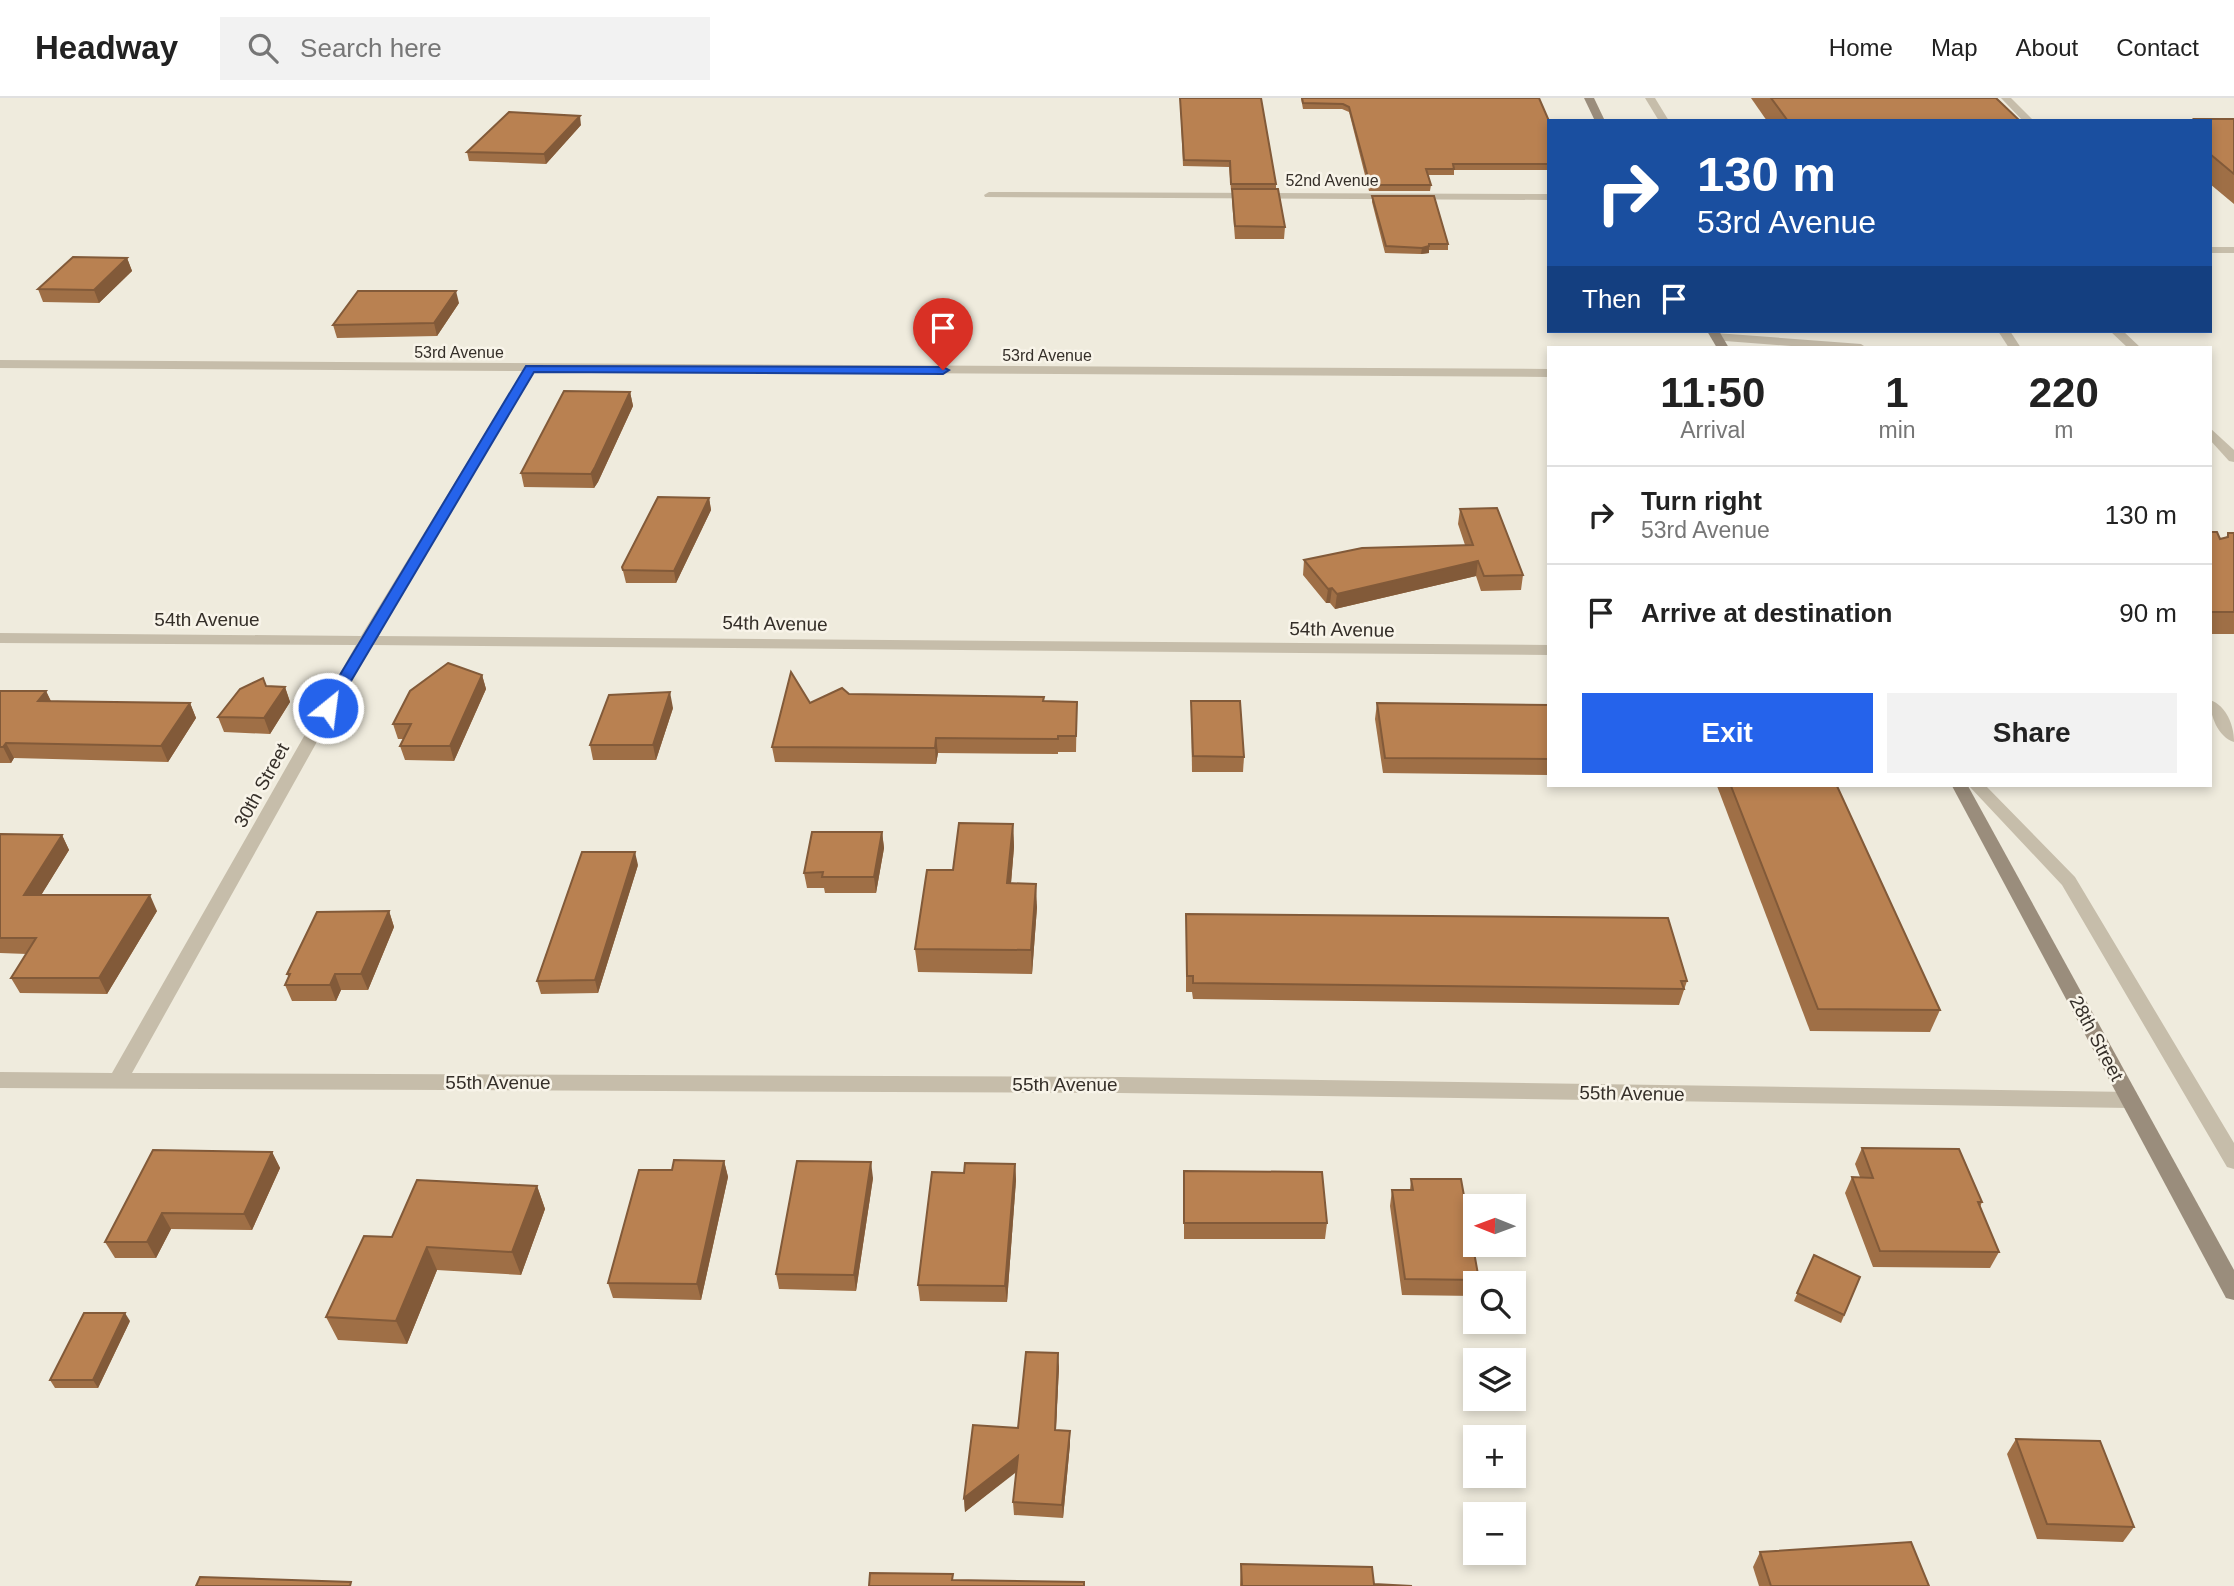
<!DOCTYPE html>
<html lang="en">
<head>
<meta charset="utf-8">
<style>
	:root { --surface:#fff; --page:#f2f2f2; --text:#222; --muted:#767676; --line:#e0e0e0; --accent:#2563eb }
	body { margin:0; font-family:Helvetica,sans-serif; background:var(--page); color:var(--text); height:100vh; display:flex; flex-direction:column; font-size:26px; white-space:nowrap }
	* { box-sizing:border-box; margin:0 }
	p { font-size:23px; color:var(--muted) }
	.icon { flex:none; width:38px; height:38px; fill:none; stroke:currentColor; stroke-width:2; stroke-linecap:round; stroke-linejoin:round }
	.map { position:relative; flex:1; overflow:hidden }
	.panel { position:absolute; left:1547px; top:248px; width:665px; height:441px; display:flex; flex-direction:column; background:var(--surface); border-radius:0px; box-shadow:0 4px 10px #0003 }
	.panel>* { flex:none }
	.banner { position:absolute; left:1547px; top:21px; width:665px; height:214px; border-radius:0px; box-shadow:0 4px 10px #0003; background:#1a4fa0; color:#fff; overflow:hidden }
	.needle { width:46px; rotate:271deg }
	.fabs { position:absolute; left:1463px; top:1096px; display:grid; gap:14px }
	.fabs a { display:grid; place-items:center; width:63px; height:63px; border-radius:0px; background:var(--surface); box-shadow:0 4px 10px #0003; font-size:35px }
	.pin { position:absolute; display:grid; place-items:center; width:60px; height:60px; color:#fff; margin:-72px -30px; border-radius:50% 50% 50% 0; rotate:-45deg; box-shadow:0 0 7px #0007 }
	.pin .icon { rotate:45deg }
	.me { position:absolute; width:77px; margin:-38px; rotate:29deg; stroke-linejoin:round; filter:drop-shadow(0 0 5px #0008) }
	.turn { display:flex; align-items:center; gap:24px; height:147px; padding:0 35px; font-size:32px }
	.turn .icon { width:91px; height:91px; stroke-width:2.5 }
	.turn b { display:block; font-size:49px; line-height:60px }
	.then { display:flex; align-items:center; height:66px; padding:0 35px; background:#0003; gap:14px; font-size:26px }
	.eta { display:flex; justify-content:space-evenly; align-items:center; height:119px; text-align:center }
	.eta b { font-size:42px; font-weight:800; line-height:49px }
	.button { display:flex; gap:14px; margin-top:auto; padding:14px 35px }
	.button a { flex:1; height:80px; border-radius:0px; background:var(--accent); color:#fff; font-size:28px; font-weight:800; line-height:80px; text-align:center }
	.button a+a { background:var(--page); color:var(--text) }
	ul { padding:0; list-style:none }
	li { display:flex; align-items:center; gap:21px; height:98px; padding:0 35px; border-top:2px solid var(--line) }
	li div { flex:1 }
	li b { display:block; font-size:26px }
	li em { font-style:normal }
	header { display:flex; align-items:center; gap:42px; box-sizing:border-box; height:98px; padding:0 35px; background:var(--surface); border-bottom:2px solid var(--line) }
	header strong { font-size:33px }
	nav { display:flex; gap:38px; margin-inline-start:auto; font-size:24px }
	.search { width:490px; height:63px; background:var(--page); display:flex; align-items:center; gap:18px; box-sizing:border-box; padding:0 24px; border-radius:0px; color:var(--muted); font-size:26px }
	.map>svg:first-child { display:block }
</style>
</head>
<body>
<header>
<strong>Headway</strong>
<div class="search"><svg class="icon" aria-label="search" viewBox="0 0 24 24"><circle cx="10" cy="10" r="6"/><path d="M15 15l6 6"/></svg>Search here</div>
<nav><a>Home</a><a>Map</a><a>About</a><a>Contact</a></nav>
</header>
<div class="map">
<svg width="2234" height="1488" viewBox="0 0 2234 1488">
	<rect width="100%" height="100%" fill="#efebdd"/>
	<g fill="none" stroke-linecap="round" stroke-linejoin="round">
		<!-- street -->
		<g fill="#c6bdaa" fill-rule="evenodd">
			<path d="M1645 0H1655L1669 23H1659Z"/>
			<path d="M2001 0H2011L2034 23H2023Z"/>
			<path d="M989 94 1549 96V102L985 99 984 97Z"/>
			<rect x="2210" y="149" width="24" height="6"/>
			<path d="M1998 233H2010L2021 250H2009Z"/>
			<path d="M2110 233H2123L2141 250H2128Z"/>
			<path d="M1716 235 1861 246 1867 250H1817L1712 242V236Z"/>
			<path d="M0 262 1549 271V279L535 273 376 538 1549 547V557L371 547 132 975 1120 979 2130 994 2137 997 2140 1002 2137 1007 2130 1010 1120 995 0 990V974L112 975 356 547 0 545V535L361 538 523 273 0 270Z"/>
			<path d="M2210 330 2234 352V364L2229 363 2210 342Z"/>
			<path d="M2210 602C2227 608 2234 628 2234 644 2218 639 2210 618 2210 602Z"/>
			<path d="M1969 688H1986L2075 779 2234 1045V1071L2227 1069 2062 787Z"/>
		</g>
		<!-- secondary -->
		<g fill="#9a8d7c" fill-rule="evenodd">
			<path d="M1584 0H1594L1605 23H1595Z"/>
			<path d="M1707 233H1719L1729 250H1717Z"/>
			<path d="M1952 688H1968L2234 1172V1202L2226 1200Z"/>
		</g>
	</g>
	<!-- wall -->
	<g fill="#9f6f46">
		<path d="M1180 0 1276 86V91L1285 129 1284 141H1235L1232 103V92H1231L1229 69 1183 68Z"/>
		<path d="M1301 0H1539L1549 23V72H1454V77H1428L1431 87 1430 93H1369L1349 14 1342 11H1303Z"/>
		<path d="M1751 0H1996L2020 23H1767Z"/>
		<path d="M2195 21H2234V106L2210 86V23H2194Z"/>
		<path d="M581 27 546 66 469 63 467 54Z"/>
		<path d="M1372 98 1448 146V152H1429V155L1421 156 1385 155 1372 104Z"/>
		<path d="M127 160 132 173 99 205 43 204 38 191Z"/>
		<path d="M459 205 437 238 337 240 333 227Z"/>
		<path d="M630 294 633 308 598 384 594 390 524 389 521 375Z"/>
		<path d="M709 400 711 412 676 485H626L622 469Z"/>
		<path d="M1460 411 1523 477 1521 492 1481 493 1476 478 1335 511 1330 505H1326L1303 477 1304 462 1465 447 1458 426Z"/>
		<path d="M2210 434 2220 441 2226 440 2228 435H2234V536H2210Z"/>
		<path d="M482 577 486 591 454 663 405 662 400 648 404 641H398L393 626Z"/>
		<path d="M266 588 285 589 290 604 270 636 224 634 218 619Z"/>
		<path d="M0 593H46L51 603 190 605 196 620 168 664 14 660 11 665H0Z"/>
		<path d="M849 596 1077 604 1076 654H1058V656L938 655 936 666 775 664 772 649 810 605Z"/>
		<path d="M1191 603 1244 659 1243 674H1192Z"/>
		<path d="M1377 605 1549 607V677L1383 675 1375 621Z"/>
		<path d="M673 610 656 662H593L590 647Z"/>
		<path d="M1717 688H1837L1940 912 1930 934 1810 933Z"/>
		<path d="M1013 726 1014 749 1011 785 1037 809 1032 876 918 874 915 851 953 772Z"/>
		<path d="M882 734 884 750 876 795H825L824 790H807L804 775Z"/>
		<path d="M0 736 62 737 69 752 41 797 157 813 107 896 20 895 11 880 27 856 0 855Z"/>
		<path d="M638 767 598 895 541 896 537 883Z"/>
		<path d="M389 813 394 829 368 892H341L336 903H292L285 887 289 880 287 876Z"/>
		<path d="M1186 816 1687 883 1679 907 1193 901 1192 894H1186Z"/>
		<path d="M1862 1050 1982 1104 1980 1109 1999 1154 1990 1170 1873 1169 1845 1095 1852 1079H1860L1855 1066Z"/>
		<path d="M272 1054 280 1070 252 1132 171 1131 156 1160H115L105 1144Z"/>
		<path d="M724 1063 728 1079 701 1202 613 1200 608 1185 672 1072Z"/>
		<path d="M1015 1066 1016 1082 1007 1204 920 1203 918 1187 964 1075Z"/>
		<path d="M1184 1073 1327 1125 1325 1141H1184Z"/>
		<path d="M873 1080 856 1193 779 1191 776 1176Z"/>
		<path d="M1411 1081 1479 1182 1478 1185H1475V1198L1402 1197 1390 1108 1392 1092H1410Z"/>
		<path d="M537 1088 545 1111 521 1177 437 1172 407 1246 338 1242 326 1219 392 1139Z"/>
		<path d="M1814 1157 1860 1179 1841 1225 1794 1203Z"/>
		<path d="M130 1223 98 1290H55L50 1282Z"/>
		<path d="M1059 1269 1056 1332 1070 1346 1063 1420 1014 1417 1013 1404 1016 1373 965 1414 964 1400 1018 1330Z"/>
		<path d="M2016 1341 2134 1429 2123 1444 2037 1441 2007 1356Z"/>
		<path d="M1760 1454 1929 1488H1759L1753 1469Z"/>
		<path d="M1241 1466 1374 1486 1412 1488H1240Z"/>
	</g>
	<!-- shaded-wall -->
	<g fill="#825a39">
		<path d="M580 18 581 27 546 66 544 56Z"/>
		<path d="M1429 148V155L1421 156 1422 150Z"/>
		<path d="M127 160 132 173 99 205 94 192Z"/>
		<path d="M456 193 459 205 437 238 434 225Z"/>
		<path d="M630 294 633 308 598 384 594 390 591 376Z"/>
		<path d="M709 400 711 412 676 485 674 473Z"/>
		<path d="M1478 463 1476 478 1335 511 1337 496Z"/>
		<path d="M1332 490 1330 505H1326L1328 491Z"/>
		<path d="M482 577 486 591 454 663 450 648Z"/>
		<path d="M285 589 290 604 270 636 264 620Z"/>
		<path d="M46 593 53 608 38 603Z"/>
		<path d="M670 594 673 610 656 662 653 647Z"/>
		<path d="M190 605 196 620 168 664 161 648Z"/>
		<path d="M936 640 938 655 936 666 935 650Z"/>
		<path d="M6 645 14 660 11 665 3 649Z"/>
		<path d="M1013 726 1014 749 1009 809 1007 785Z"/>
		<path d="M882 734 884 750 876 795 874 779Z"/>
		<path d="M62 737 69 752 32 812 24 797Z"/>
		<path d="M635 754 638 767 598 895 595 882Z"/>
		<path d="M1036 786 1037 809 1032 876 1031 852Z"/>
		<path d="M150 797 157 813 107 896 99 880Z"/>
		<path d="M389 813 394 829 368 892 361 876Z"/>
		<path d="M335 876 341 892 336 903 330 887Z"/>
		<path d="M272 1054 280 1070 252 1132 244 1116Z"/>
		<path d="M724 1063 728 1079 701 1202 697 1186Z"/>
		<path d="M871 1064 873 1080 856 1193 854 1177Z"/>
		<path d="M1015 1066 1016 1082 1007 1204 1005 1188Z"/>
		<path d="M537 1088 545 1111 521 1177 512 1154Z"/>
		<path d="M162 1115 171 1131 156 1160 147 1144Z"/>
		<path d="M427 1149 437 1172 407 1246 396 1223Z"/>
		<path d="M125 1215 130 1223 98 1290 93 1282Z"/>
		<path d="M1058 1255 1059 1269 1055 1345V1332Z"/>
		<path d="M1070 1333V1346L1063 1420 1062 1407Z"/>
		<path d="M1018 1358 1019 1372 965 1414 964 1400Z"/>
	</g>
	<!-- building -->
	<g fill="#b98151" stroke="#825a39" stroke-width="2">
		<path d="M1180 0H1261L1276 86H1231L1230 63 1184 62Z"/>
		<path d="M1302 0H1539L1549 23V66H1453L1454 71H1426L1431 87H1370L1349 9 1343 6 1303 5Z"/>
		<path d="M1771 0H1996L2020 23H1788Z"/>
		<path d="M509 14 580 18 544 56 467 54Z"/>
		<path d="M2195 21H2234V76L2210 56V23H2198Z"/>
		<path d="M1232 91H1278L1285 129 1235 128Z"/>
		<path d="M1372 98H1434L1448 146H1429V148L1422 150 1386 148Z"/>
		<path d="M73 159 127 160 94 192 38 191Z"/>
		<path d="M358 193H456L434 225 333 227Z"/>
		<path d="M564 293 630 294 595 369 591 376 521 375Z"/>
		<path d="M658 399 709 400 674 473 623 472 622 469Z"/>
		<path d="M1497 410 1523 477 1484 478 1478 463 1337 496 1332 490 1328 491 1304 462 1362 450 1473 447 1460 411Z"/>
		<path d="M2210 434H2217L2220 441 2228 439V435H2234V514H2210Z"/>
		<path d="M448 565 482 577 450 648H400L411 626H393L410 593Z"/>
		<path d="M791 574 810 605 842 590 849 596 1044 599 1043 603 1077 604 1076 638H1058V641L936 640 935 650 772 649Z"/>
		<path d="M263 580 266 588 285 589 264 620 218 619 240 591Z"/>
		<path d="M0 593H46L38 603 190 605 161 648 6 645 3 649H0Z"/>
		<path d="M670 594 653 647H590L609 597Z"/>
		<path d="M1191 603H1240L1244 659 1193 658Z"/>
		<path d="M1377 605 1549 607V661L1385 660Z"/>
		<path d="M1731 688H1837L1940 912 1818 911Z"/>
		<path d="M959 725 1013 726 1007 785 1036 786 1031 852 915 851 927 772H953Z"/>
		<path d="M812 734H882L874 779H822L823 774 804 775Z"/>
		<path d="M0 736 62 737 24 797H150L99 880H11L36 840H0Z"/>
		<path d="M582 754H635L595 882 537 883Z"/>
		<path d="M389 813 361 876H335L330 887H285L290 876H287L317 814Z"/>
		<path d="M1186 816 1668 820 1687 883H1681L1684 891 1193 885V878H1187Z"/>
		<path d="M1862 1050 1959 1051 1982 1104H1978L1999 1154 1880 1153 1852 1079 1873 1080Z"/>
		<path d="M153 1052 272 1054 244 1116 162 1115 147 1144H105Z"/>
		<path d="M674 1062 724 1063 697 1186 608 1185 639 1072H672Z"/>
		<path d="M797 1063 871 1064 854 1177 776 1176Z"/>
		<path d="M965 1065 1015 1066 1005 1188 918 1187 932 1074 964 1075Z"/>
		<path d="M1184 1073 1322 1074 1327 1125H1184Z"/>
		<path d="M1411 1081H1461L1479 1182 1405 1181 1392 1092H1413Z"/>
		<path d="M417 1082 537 1088 512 1154 427 1149 396 1223 326 1219 364 1138 392 1139Z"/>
		<path d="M1814 1157 1860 1179 1844 1217 1797 1195Z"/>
		<path d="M84 1215H125L93 1282H50Z"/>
		<path d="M1026 1254 1058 1255 1055 1332 1070 1333 1062 1407 1013 1404 1018 1358 964 1400 973 1327 1018 1330Z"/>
		<path d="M2016 1341 2100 1343 2134 1429 2047 1426Z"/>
		<path d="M1911 1444 1929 1488H1771L1760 1454Z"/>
		<path d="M1241 1466 1372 1469 1374 1486 1412 1488H1242Z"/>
		<path d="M870 1475 953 1476 952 1482 1084 1484V1488H869Z"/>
		<path d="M200 1479 351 1484 350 1488H196Z"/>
	</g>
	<!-- route -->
	<path fill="#2563eb" stroke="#184099" stroke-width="2" d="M526 268 943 269 949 272 943 276 534 274 335 610 328 615 323 613 320 610Z"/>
	<g text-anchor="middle" stroke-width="5" stroke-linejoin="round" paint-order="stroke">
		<!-- far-street labels -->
		<g font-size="16" fill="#352f29" stroke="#f8f4e9">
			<text x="1332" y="88">52nd Avenue</text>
			<text x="459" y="260">53rd Avenue</text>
			<text x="1047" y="263">53rd Avenue</text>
		</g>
		<!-- street labels -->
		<g font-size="19" fill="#352f29" stroke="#f8f4e9">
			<text x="207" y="528">54th Avenue</text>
			<text transform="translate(775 525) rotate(1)" y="7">54th Avenue</text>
			<text transform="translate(1342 531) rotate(1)" y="7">54th Avenue</text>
			<text transform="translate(261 687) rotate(-61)" y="7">30th Street</text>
			<text transform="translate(2097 940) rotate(62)" y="7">28th Street</text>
			<text x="498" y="991">55th Avenue</text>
			<text x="1065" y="993">55th Avenue</text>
			<text transform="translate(1632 995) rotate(1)" y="7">55th Avenue</text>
		</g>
	</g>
</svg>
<div class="fabs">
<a><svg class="needle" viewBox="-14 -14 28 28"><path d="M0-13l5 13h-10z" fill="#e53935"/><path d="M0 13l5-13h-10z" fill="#767676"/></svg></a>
<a><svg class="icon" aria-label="search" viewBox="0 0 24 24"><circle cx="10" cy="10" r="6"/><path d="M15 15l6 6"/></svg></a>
<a><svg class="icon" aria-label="layers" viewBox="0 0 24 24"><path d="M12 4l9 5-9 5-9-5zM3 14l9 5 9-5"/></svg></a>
<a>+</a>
<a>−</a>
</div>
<div class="pin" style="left:943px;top:272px;background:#d93025"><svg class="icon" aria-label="arrive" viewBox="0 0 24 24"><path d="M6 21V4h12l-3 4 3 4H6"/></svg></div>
<svg class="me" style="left:328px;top:610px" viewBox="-20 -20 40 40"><circle r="17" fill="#2563eb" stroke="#fff" stroke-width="3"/><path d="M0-11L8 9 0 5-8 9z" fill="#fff"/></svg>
<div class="banner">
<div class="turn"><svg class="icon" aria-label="right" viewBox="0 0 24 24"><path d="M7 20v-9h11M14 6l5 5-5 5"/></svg><div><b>130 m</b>53rd Avenue</div></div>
<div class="then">Then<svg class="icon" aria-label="arrive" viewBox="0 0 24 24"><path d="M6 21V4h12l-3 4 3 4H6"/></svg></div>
</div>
<section class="panel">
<div class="eta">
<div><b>11:50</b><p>Arrival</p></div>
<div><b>1</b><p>min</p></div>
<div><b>220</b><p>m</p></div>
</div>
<ul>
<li><svg class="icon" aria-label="right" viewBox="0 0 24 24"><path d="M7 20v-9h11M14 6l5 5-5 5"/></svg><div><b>Turn right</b><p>53rd Avenue</p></div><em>130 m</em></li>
<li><svg class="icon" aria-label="arrive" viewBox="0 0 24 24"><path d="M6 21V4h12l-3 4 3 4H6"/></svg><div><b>Arrive at destination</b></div><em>90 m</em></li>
</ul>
<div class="button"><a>Exit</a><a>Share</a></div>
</section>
</div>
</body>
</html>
